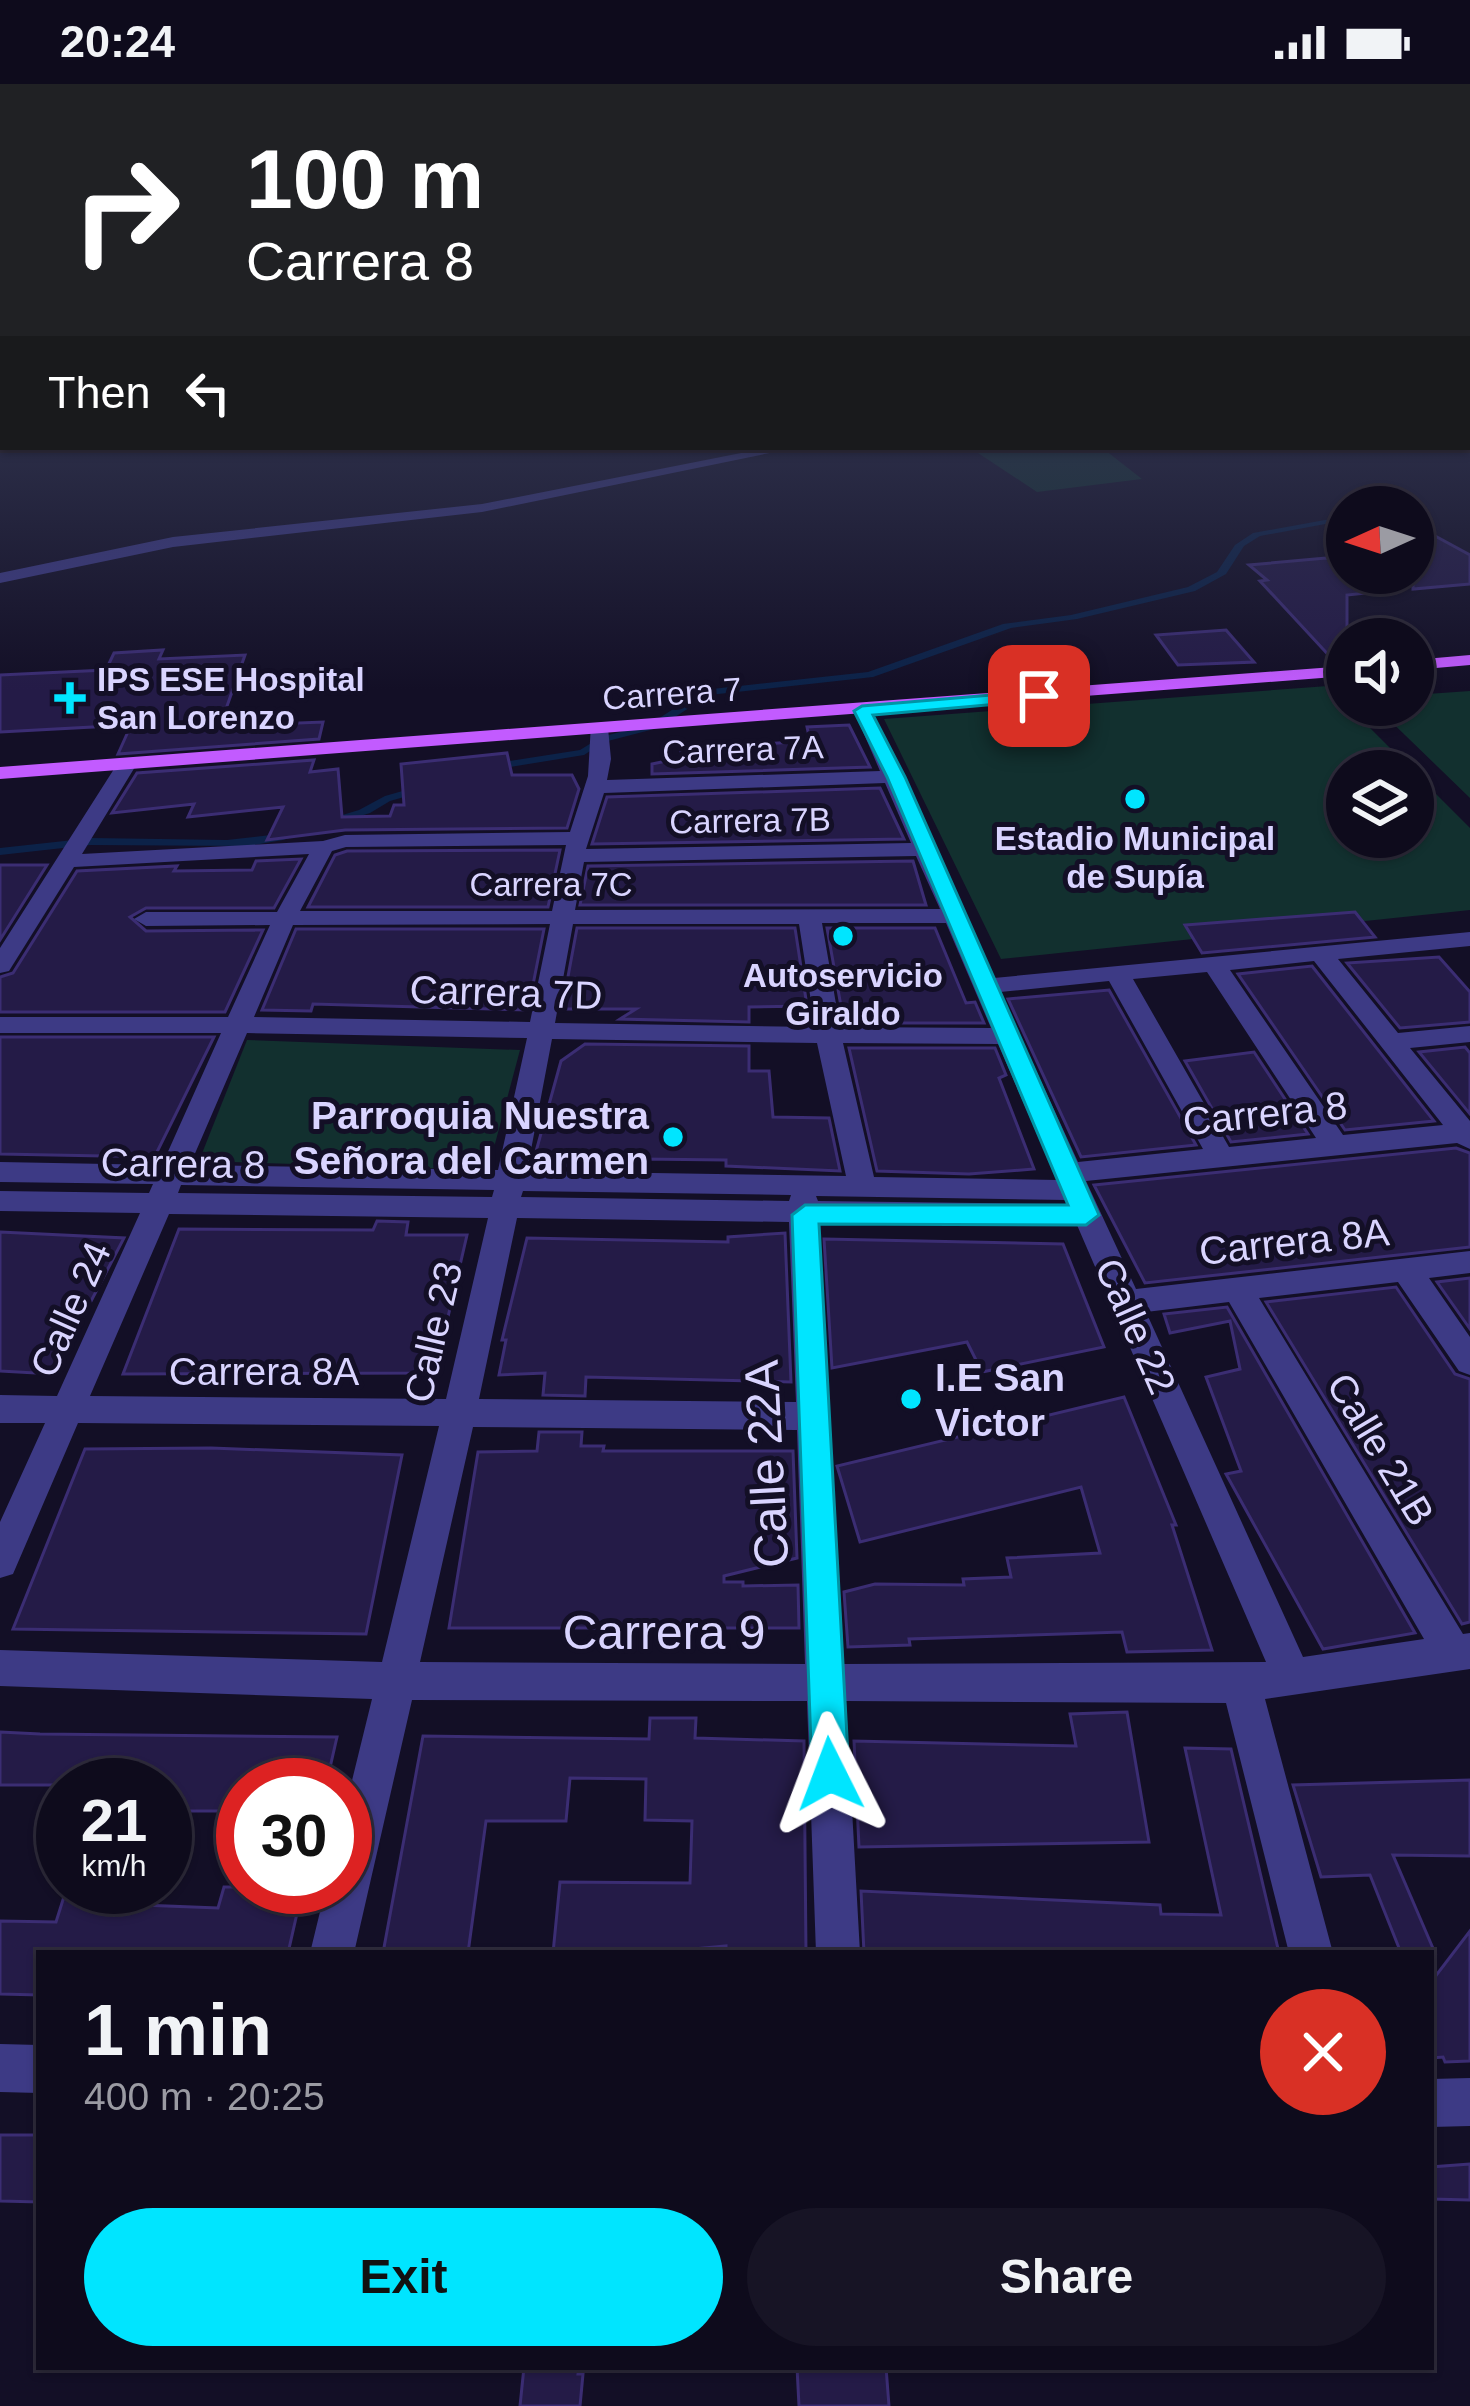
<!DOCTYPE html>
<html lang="en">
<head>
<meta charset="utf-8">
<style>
	:root { --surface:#0e0b1c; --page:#171425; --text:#f1f3f6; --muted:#9b9ba3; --line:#2e2b3b; --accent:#00e5ff }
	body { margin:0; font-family:Arial,sans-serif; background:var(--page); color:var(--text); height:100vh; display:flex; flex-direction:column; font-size:45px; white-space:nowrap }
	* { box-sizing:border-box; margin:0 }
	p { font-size:39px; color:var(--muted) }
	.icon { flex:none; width:66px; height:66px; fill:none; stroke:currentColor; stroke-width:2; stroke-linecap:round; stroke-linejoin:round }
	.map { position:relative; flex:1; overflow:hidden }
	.panel { position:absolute; left:36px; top:1866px; width:1398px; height:420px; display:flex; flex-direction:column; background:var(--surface); border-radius:0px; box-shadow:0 3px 9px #0004,0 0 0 3px var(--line) }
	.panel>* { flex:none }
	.top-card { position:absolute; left:0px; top:0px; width:1470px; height:366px; box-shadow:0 3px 9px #0004,0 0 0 3px var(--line); background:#202124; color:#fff; overflow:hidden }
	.needle { width:78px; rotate:267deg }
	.fabs { position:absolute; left:1326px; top:402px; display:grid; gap:24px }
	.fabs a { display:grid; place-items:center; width:108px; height:108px; border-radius:50%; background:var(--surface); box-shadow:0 3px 9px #0004,0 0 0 3px var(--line); font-size:60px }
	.speed { position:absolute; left:36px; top:1674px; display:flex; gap:24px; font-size:60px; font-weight:700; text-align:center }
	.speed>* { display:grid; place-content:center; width:156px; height:156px; border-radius:50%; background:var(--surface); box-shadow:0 3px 9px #0004,0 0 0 3px var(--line); line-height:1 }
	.speed small { font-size:30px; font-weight:400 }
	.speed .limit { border:18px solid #d22; background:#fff; color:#111 }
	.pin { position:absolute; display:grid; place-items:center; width:102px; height:102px; color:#fff; margin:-51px; border-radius:24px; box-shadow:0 6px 18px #0006 }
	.me { position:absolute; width:132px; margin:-66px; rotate:357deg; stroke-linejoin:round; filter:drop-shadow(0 0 9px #0008) }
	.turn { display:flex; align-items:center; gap:42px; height:252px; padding:0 48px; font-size:54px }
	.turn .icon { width:156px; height:156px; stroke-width:2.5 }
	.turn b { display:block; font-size:84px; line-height:102px }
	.then { display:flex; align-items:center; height:114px; padding:0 48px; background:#0003; gap:24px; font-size:45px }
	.round { display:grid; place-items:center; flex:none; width:126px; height:126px; border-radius:63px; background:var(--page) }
	.headline { display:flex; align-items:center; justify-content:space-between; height:204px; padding:0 48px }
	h1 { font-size:72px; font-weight:700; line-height:90px }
	.button { display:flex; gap:24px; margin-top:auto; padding:24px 48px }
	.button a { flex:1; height:138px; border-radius:72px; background:var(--accent); color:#111; font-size:48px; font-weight:700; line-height:138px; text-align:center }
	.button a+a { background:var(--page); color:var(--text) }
	.status { display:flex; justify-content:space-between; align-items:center; height:84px; padding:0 60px; background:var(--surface); direction:ltr }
	.status svg { height:33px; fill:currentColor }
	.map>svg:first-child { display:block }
</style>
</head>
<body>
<div class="status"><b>20:24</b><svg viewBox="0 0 49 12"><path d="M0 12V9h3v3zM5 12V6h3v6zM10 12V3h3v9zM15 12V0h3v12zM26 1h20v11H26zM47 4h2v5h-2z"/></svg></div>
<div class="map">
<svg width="1470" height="2322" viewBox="0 0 1470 2322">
	<rect width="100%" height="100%" fill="#130f26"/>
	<!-- green -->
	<g fill="#12302f" fill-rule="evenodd">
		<path d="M969 363H1101L1142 395 1037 408Z"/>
		<path d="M1328 602 1470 744V826L1001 875 884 635ZM1347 687H1413V753H1347Z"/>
		<path d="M1470 607V714L1374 621H1413V611Z"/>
		<path d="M247 956 520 966 488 1086 199 1077Z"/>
	</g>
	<!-- water -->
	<path fill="#0c2248" d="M1347 432V436L1260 452 1244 462 1226 490 1195 507 1077 535 1011 544 873 593 709 611 658 644 604 658 584 671 510 683 390 717 370 729 283 756 248 762 90 761 0 771V764L92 754 227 756 279 750 359 726 385 712 504 678 580 666 601 653 650 640 703 606 868 588 1003 540 1071 531 1188 503 1217 488 1235 461 1253 449Z"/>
	<!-- building -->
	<g fill="#241b47" stroke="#3b2d73" stroke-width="3">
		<path d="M1413 440 1470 471V500L1413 505Z"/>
		<path d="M1326 474 1385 507 1347 511V578H1335L1260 497 1267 496 1249 481Z"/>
		<path d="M1226 546 1254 578 1178 581 1156 551Z"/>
		<path d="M163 566 159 575 245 571 220 642 323 638 319 655 118 670 131 641 0 648V591L106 586 114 569Z"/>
		<path d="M849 641 870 683 652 690V680L681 674V665L810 657 807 643Z"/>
		<path d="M507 669 512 691H572L579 705 567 744 345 746 267 756 283 723 188 733 194 720 112 729 137 689 314 676 310 688 338 685 342 733 390 732 394 721H404L401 680Z"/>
		<path d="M880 704 904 755 592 760 607 713Z"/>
		<path d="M560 766 548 823H308L335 771 347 767Z"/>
		<path d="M301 775 274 824H146L130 833 146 847 263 846 225 928H0V893L13 889 77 787 177 782 174 787 252 786 256 777Z"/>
		<path d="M913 777 926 821H580L588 782Z"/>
		<path d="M0 781H47L0 856Z"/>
		<path d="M1355 828 1375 853 1202 869 1185 841Z"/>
		<path d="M577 844H795L807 922 749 923V938L620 935 636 925H562Z"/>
		<path d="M827 844H935L966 919 975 918 984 939H844Z"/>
		<path d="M296 845H544L528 926 313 920 311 927 262 926Z"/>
		<path d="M1439 873 1470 908V938L1400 944 1347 879Z"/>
		<path d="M1312 882 1434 1037 1345 1046 1238 890Z"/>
		<path d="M1109 906 1196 1061 1081 1073 1008 915Z"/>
		<path d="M0 953H214L155 1072H104L0 1070Z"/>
		<path d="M585 960 749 962V987H769L773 1033 829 1034 840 1087 726 1082V1076L642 1075 641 1081 532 1082 561 977Z"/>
		<path d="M1465 963 1470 969V1030L1419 968Z"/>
		<path d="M849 964H995L1006 991 999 994 1034 1085 969 1090 877 1087Z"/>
		<path d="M1254 968 1308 1050 1231 1058 1185 977Z"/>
		<path d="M1456 1064 1470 1069V1163L1145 1199 1094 1101Z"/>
		<path d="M377 1137 408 1138 406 1151H467L435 1289 123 1290 179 1145 373 1146Z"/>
		<path d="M0 1148 124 1154 53 1290 0 1287Z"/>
		<path d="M785 1149 791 1298 586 1293 585 1312 543 1311 545 1289 499 1291 506 1256H502L527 1154 728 1158V1153Z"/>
		<path d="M824 1155 1063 1160 1104 1263 982 1288 967 1258 832 1284Z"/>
		<path d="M1470 1194V1245L1437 1198Z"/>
		<path d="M1396 1203 1455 1290 1470 1295V1538L1462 1540 1266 1218Z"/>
		<path d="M1227 1223 1415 1549 1323 1565 1226 1390 1241 1387 1206 1293 1240 1285 1230 1237 1170 1249 1164 1230Z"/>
		<path d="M1124 1313 1176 1441H1172L1212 1566 1127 1568 1122 1548 909 1555 910 1561 848 1563 844 1508 875 1500 964 1501 963 1495 1011 1493 1007 1474 1100 1469 1081 1403 860 1458 837 1382Z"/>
		<path d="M539 1348H582L581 1362H604L603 1367H793L797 1474 724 1492V1498H743V1502L798 1501 799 1544H449L478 1368 537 1367Z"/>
		<path d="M211 1364 402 1371 366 1550 13 1545 85 1365Z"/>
		<path d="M1127 1628 1149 1758 859 1763 854 1657 1076 1662 1070 1630Z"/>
		<path d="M650 1634H696L695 1654 804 1657 806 1869H726V1862L651 1869H553L560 1798 690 1799 692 1737 645 1736 646 1695 570 1694 566 1737H486L468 1869H383L423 1652 649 1655Z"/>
		<path d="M0 1648 40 1650 337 1653 326 1701H243V1727H165V1701H0Z"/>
		<path d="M1185 1664 1231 1665 1279 1869H864L861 1807 1160 1821 1161 1830 1221 1831Z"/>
		<path d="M1470 1696V1772L1393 1771 1435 1869H1401L1370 1791 1321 1793 1293 1701Z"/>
		<path d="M67 1803H147L142 1821 218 1824 224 1803H303L288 1869H39V1911L0 1910V1837L56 1838Z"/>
		<path d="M1470 1847V1977L1445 1978 1443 1973 1431 1974V1898Z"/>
		<path d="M0 2051H39V2118L0 2117Z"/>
		<path d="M1470 2080V2116L1431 2115V2083Z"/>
		<path d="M524 2283H579L578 2290H583L580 2322H520Z"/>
		<path d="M797 2283H886L889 2322H799Z"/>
	</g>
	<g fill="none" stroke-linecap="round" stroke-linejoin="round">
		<!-- minor -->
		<g fill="#3d3a85" fill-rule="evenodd">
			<rect x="1467" y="306" width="3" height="8"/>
			<path d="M1467 342 1470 343V351L1467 350Z"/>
			<path d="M772 363H799L482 428 173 463 0 499V489L173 453 482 420Z"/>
			<path d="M863 621 872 627 994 894 1470 848V862L1338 875 1398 949 1470 942V958L1410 964 1470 1037V1065L1457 1059 1086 1097 1136 1205 1470 1167V1189L1429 1194 1470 1253V1291L1459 1287 1398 1198 1259 1214 1463 1550 1470 1549V1585L1265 1615 1333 1869H1289L1226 1619 846 1617 860 1869H816L807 1617 412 1616 354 1869H310L326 1803H345V1725L372 1615 0 1602V1566L382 1578 439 1342 78 1339 13 1490 0 1494V1438L45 1339H0V1311L57 1312 140 1129 0 1127V1107L149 1109 153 1100 0 1098V1078L162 1081 221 949H0V933H228L270 841 146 842 134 835 146 828H277L309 770 74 783 9 887 0 889V864L121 674 138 678 82 770 323 757 345 751 570 748 588 692 591 640 608 644 611 675 607 696 880 687 854 627ZM885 699 911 759 586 765 604 709ZM566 761 552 827H300L332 767 346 763ZM916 772 940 825 575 826 584 778ZM822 839H946L991 944 840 943ZM550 840 530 938 254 933 293 841ZM573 840H799L815 943 555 939ZM1314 877 1443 1041 1343 1051 1230 886ZM1207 888 1316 1054 1229 1063 1133 895ZM1109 897 1203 1065 1078 1078 1000 908ZM247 949 527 954 498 1086 190 1081ZM552 955 817 959 846 1092 527 1087ZM843 959 998 960 1057 1096 874 1093ZM181 1101 494 1106 492 1113 178 1109ZM523 1107 791 1111 789 1117 521 1113ZM816 1112 1066 1116 1068 1120 818 1117ZM169 1130 488 1134 446 1315 90 1312ZM517 1134 789 1138 796 1318 479 1315ZM819 1138 1077 1141 1266 1578 844 1580ZM1229 1218 1424 1555 1303 1573 1146 1228ZM473 1343 797 1346 805 1580 420 1578Z"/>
			<path d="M0 1960 39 1961V2009L0 2008Z"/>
			<path d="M1470 1994V2042L1431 2043V1995Z"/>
		</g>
		<!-- primary -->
		<g fill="#c25bff" fill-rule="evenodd">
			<path d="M1470 571V581L1413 586V576Z"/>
			<path d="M1347 582V592L0 695V683Z"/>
		</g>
	</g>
	<!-- sky -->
	<linearGradient id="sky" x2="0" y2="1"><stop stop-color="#0a0815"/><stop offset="0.46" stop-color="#333752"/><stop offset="1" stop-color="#333752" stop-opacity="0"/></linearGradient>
	<rect width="1470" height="606" fill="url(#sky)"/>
	<!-- route -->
	<path fill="#00e5ff" stroke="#0095a6" stroke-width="3" d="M1039 607 1045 609V616L873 631 905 693 1099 1131 1086 1141 819 1140 849 1690 844 1703 830 1708 817 1703 812 1690 792 1131 805 1121H1068L887 693 854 627 862 622Z"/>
	<!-- markers -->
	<g fill="#00e5ff" stroke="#130f26" stroke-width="4.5">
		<path d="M64 596h12v12h12v12h-12v12h-12v-12h-12v-12h12z"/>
		<circle cx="1135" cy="715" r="12"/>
		<circle cx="843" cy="852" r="12"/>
		<circle cx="673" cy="1053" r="12"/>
		<circle cx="911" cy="1315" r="12"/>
	</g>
	<g text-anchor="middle" stroke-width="10" stroke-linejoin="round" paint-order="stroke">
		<!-- far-poi labels -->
		<g font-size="33" font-weight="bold" fill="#d9d4ff" stroke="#130f26">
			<text x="97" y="607" text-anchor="start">IPS ESE Hospital<tspan x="97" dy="38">San Lorenzo</tspan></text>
			<text x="1135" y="766">Estadio Municipal<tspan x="1135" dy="38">de Supía</tspan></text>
			<text x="843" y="903">Autoservicio<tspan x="843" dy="38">Giraldo</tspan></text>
		</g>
		<!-- far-street labels -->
		<g font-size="33" fill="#d9d4ff" stroke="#130f26">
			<text transform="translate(672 609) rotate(-4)" y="12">Carrera 7</text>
			<text transform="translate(743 665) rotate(-2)" y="12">Carrera 7A</text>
			<text transform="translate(750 736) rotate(-1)" y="12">Carrera 7B</text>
			<text x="551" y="812">Carrera 7C</text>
		</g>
		<!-- street labels -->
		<g font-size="39" fill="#d9d4ff" stroke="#130f26">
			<text transform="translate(506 908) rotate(2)" y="14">Carrera 7D</text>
			<text transform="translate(1265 1029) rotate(-6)" y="14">Carrera 8</text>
			<text transform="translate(183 1079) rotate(1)" y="14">Carrera 8</text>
			<text transform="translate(1294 1157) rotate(-6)" y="14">Carrera 8A</text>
			<text transform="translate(70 1225) rotate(-66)" y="14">Calle 24</text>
			<text transform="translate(1136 1242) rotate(66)" y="14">Calle 22</text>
			<text transform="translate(433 1248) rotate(-77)" y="14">Calle 23</text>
			<text x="264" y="1301">Carrera 8A</text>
			<text transform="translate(1381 1365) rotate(59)" y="14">Calle 21B</text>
		</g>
		<!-- poi labels -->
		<g font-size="39" font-weight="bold" fill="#d9d4ff" stroke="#130f26" text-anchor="end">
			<text x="649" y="1045">Parroquia Nuestra<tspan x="649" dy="45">Señora del Carmen</tspan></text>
			<text x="935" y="1307" text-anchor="start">I.E San<tspan x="935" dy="45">Victor</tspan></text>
		</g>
		<!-- near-street labels -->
		<g font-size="48" fill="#d9d4ff" stroke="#130f26">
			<text transform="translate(766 1380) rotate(-93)" y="17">Calle 22A</text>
			<text x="664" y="1565">Carrera 9</text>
		</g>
	</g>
</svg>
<div class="fabs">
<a><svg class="needle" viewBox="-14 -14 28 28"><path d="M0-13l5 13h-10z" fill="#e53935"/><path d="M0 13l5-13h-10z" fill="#9b9ba3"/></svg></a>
<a><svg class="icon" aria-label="sound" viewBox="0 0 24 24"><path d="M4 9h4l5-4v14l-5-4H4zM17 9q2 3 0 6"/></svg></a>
<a><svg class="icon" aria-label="layers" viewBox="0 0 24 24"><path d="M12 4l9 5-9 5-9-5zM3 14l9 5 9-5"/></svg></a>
</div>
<div class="speed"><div>21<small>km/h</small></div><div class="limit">30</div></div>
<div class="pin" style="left:1039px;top:612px;background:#d93025"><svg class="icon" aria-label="arrive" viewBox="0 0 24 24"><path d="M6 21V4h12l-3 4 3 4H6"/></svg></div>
<svg class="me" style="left:830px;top:1690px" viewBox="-20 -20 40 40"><path d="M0-17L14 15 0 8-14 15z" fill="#00e5ff" stroke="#fff" stroke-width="4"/></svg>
<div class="top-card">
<div class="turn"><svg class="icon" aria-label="right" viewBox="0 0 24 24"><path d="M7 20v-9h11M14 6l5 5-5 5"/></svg><div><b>100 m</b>Carrera 8</div></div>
<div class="then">Then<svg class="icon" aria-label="left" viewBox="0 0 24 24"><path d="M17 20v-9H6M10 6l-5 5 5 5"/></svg></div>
</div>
<section class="panel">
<div class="headline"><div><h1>1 min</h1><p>400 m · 20:25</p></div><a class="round" style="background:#d93025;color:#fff"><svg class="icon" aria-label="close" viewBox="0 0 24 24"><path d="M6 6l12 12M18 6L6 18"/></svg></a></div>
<div class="button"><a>Exit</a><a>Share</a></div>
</section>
</div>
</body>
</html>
